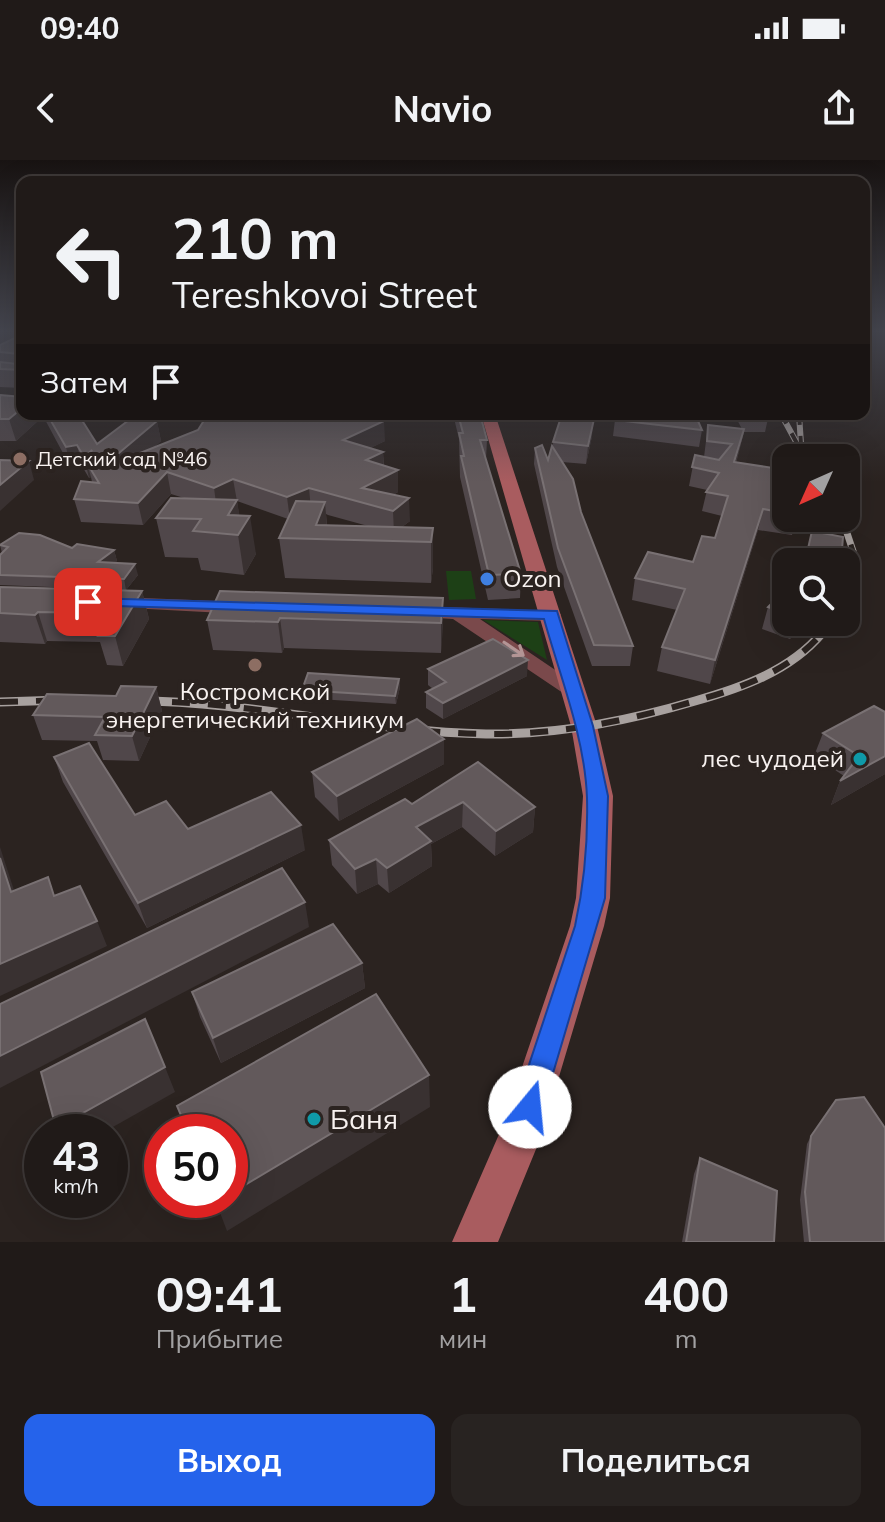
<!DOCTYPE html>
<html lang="ru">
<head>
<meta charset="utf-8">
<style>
	:root { --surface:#201a18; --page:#282321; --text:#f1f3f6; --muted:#a2a1a2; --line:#3d3837; --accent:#2563eb }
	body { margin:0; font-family:Mulish,sans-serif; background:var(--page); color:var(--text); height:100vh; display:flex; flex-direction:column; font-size:30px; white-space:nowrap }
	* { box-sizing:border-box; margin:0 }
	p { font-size:26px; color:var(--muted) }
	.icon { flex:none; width:44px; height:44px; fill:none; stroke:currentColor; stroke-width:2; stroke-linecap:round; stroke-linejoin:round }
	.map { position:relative; height:1082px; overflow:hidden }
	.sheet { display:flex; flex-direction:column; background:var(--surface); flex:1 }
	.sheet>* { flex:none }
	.top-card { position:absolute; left:16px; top:16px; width:854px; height:244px; border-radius:16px; box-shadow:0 8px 32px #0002,0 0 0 2px var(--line); background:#201a18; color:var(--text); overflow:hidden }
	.needle { width:52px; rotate:225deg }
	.tools { position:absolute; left:772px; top:284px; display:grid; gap:16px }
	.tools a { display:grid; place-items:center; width:88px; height:88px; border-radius:16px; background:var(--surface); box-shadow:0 8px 32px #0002,0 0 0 2px var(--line); font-size:40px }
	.speed { position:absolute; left:24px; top:954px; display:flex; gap:16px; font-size:40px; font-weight:700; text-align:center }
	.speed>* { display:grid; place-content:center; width:104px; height:104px; border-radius:50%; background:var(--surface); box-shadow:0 8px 32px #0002,0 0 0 2px var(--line); line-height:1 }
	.speed small { font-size:20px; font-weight:400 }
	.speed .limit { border:12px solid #d22; background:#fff; color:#111 }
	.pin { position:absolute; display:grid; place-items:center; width:68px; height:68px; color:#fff; margin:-34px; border-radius:16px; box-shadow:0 4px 12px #0006 }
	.me { position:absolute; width:88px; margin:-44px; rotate:17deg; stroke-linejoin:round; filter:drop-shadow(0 0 6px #0008) }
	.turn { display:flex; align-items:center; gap:28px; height:168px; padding:0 24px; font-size:36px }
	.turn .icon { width:104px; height:104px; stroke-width:2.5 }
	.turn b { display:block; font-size:56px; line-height:68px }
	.then { display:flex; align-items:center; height:76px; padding:0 24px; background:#0003; gap:16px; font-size:30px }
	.eta { display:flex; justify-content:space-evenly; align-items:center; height:136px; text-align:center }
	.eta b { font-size:48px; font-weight:700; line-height:56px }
	.button { display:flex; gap:16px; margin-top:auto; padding:16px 24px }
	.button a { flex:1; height:92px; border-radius:16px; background:var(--accent); color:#fff; font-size:32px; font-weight:700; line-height:92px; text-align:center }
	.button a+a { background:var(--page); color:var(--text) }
	.status { display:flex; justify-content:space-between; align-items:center; height:56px; padding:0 40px; background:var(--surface); direction:ltr }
	.status svg { height:22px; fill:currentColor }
	header { display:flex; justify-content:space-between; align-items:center; height:104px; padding:0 24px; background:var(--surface); font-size:36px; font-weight:700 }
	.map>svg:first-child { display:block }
</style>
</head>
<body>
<div class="status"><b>09:40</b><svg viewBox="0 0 49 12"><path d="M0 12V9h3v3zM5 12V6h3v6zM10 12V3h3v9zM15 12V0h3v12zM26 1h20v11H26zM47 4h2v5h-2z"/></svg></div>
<header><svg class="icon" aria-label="back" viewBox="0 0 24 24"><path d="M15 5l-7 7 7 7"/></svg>Navio<svg class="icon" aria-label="share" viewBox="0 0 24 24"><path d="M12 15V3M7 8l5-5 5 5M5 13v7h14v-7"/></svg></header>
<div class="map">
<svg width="885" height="1082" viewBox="0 0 885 1082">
	<rect width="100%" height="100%" fill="#2b2320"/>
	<!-- green -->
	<g fill="#1d4016">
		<path d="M446 411H471L476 439 449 440Z"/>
		<path d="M483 460 538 462 547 500 485 461Z"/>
	</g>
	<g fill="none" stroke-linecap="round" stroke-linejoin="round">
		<!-- tertiary -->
		<g fill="#7a494b" fill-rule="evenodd">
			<path d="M117 437 243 442 252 448 243 454 110 447 108 443 110 439Z"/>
			<path d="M413 446 558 451 561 455 551 461 480 459 582 528 571 535 563 533 453 459 406 456 403 452Z"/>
		</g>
		<!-- secondary -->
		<path fill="#a95c5f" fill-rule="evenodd" d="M481 254H495L597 566 613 636 610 738 604 766 541 977 498 1082H452L500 972 570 766 576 738 583 636 571 566Z"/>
		<!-- rail-far2 casing -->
		<g stroke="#a8a19f" stroke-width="6">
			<g id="rail-far2">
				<path d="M781 254 805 298"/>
				<path d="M799 254 801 284"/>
			</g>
		</g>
		<!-- rail-far1 casing -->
		<g stroke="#a8a19f" stroke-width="7">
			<g id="rail-far1">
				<path d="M842 358 855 397 846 436"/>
				<path d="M820 475 830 462"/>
			</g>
		</g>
		<!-- rail casing -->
		<g stroke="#a8a19f" stroke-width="9">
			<g id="rail">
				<path d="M136 541C254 541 368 572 486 574 557 575 628 561 695 541 741 528 790 511 822 473"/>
				<path d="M0 542 64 540"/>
			</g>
		</g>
		<!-- rail-far2 -->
		<use href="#rail-far2" stroke="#2b2320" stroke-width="4" stroke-dasharray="11" stroke-linecap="butt"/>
		<!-- rail-far1 -->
		<use href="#rail-far1" stroke="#2b2320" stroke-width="5" stroke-dasharray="14" stroke-linecap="butt"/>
		<!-- rail -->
		<use href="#rail" stroke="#2b2320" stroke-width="6" stroke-dasharray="18" stroke-linecap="butt"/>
	</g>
	<!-- wall -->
	<g fill="#50474a" fill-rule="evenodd">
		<path d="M0 171H22V228L0 227Z"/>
		<path d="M0 235 22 254H38L40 259 16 281H0Z"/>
		<path d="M42 254H195H176L167 262H157L161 281 153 288 374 258 385 281 370 288 383 292 384 306 398 310V332L393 335 410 361 402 367 433 368V408L431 423 285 418 279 378 288 359 237 341 239 355 256 394 244 415 201 410 198 398 165 397 156 358 184 338 171 334 143 365 81 362 74 339 92 322 91 317 89 318 82 306 71 308ZM83 262H126L97 284ZM326 354 328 355 368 366 327 365Z"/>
		<path d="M453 254H480L487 280 486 299 521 414 520 438 488 440 460 317 459 279Z"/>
		<path d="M526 254H567L566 257 592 276 586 304 562 302 633 486 630 506H592L557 407 534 304 535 288 548 300 560 260 526 258Z"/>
		<path d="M734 254H769L765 272H744L736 303 786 310V358H796L792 375 758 370 710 524 657 511 662 487 677 450 632 440 635 418 693 402 715 378 722 356 702 351 707 330 689 326 695 295 704 297 708 265 742 269Z"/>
		<path d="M615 260 702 270 699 287 613 276Z"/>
		<path d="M0 385 114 390 117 401 114 403 138 415 126 430 0 425V395L2 393Z"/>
		<path d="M0 427 142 431 149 459 123 506 107 505 100 482 47 481 45 484 0 482Z"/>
		<path d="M786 429V462H807L790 479 762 469 768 447Z"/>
		<path d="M443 438 441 493 284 488 282 493 213 490 207 460Z"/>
		<path d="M428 509 527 516 443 559 426 548V532L433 529 428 525Z"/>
		<path d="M399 519 400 527 396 544 303 538 302 530Z"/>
		<path d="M156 527 162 551 139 601 103 600 97 581 42 580 33 555Z"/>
		<path d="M885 552V614L831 645 840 621 844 616 814 596 823 573Z"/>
		<path d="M54 597 135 655 188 669 305 690 147 768 63 622Z"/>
		<path d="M478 602 535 647 533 672 495 696 462 667 431 684 432 706 389 733 378 724 357 734 332 705 329 680 412 644Z"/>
		<path d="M444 604 339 661 315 637 312 612Z"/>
		<path d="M362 803 365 828 221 903 200 857 192 832Z"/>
		<path d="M811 976 885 1082H804L800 1040 807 984Z"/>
		<path d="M700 998 774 1082H682L694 1014Z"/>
	</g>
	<!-- shaded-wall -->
	<g fill="#393131">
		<path d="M4 171H21L22 173 0 191V172Z"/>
		<path d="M22 248V254H38L40 259 16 281 9 259Z"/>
		<path d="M165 254H176L167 262Z"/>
		<path d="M374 254 375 265 384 261 385 281 345 301 343 280Z"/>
		<path d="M594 259 592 276 586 304 588 286Z"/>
		<path d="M157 261 161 281 105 331 100 309Z"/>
		<path d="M744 269 740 287 730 322 734 302Z"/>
		<path d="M77 285 82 306 71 308 66 287Z"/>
		<path d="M92 290 87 303 91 317 89 318 84 297Z"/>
		<path d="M383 292 384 313 366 300Z"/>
		<path d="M29 301 34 320 0 351V325Z"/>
		<path d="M398 310V332L373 345 362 328Z"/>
		<path d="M167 312 171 334 143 365 138 343Z"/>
		<path d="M233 319 242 369 250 356 256 394 244 415 238 375 217 350 214 328Z"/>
		<path d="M309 328 311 350 290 360 287 337Z"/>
		<path d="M409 338 410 361 394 373 393 351Z"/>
		<path d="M325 342 328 380 316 365Z"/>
		<path d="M763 349 758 370 710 524 715 500Z"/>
		<path d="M433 368V408L431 423V382Z"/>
		<path d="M114 390 117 401 101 413 98 402Z"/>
		<path d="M135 404 138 415 126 430 124 419Z"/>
		<path d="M142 431 149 459 123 506 115 476Z"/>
		<path d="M443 438V467L441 493V463Z"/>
		<path d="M38 452 47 481 45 484 35 455Z"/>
		<path d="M280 458 284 488 282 493 278 462Z"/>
		<path d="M795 462H807L790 479Z"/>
		<path d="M528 500 527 516 443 559V543Z"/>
		<path d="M399 519 400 527 396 544 395 536Z"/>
		<path d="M156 527 162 551 139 601 132 576Z"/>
		<path d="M444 579V604L339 661 337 636Z"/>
		<path d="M885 596V614L831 645 840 621Z"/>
		<path d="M463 642 462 667 431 684 432 706 389 733 387 708 416 667Z"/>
		<path d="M535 647 533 672 495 696 496 671Z"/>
		<path d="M301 665 305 690 147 768 138 743Z"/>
		<path d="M0 687 23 758 11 732 0 698Z"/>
		<path d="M376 699 378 724 357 734 355 709Z"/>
		<path d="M305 742 309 767 0 928V896Z"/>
		<path d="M97 761 107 786 0 836V804Z"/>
		<path d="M362 803 365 828 221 903 213 878Z"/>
		<path d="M165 907 175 932 104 972H58L56 968Z"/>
		<path d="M429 915 430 947 227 1071 216 1042 219 1040H230V1034Z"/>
	</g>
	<!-- building -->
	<g fill="#62595b" stroke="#797173" stroke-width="2">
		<path d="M19 171H22V210L0 209V202L17 204 19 194 0 192V185L19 176Z"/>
		<path d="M0 235 22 237V248L9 259H0Z"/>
		<path d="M47 254H78L97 284 129 260 157 261 100 309 198 270 208 254H235L234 256 239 254H374V255L370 257 384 261 343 280 383 292 366 300 398 310 362 328 409 338 393 351 309 328 287 337 233 319 214 328 167 312 138 343 74 339 81 321 99 323 87 303 92 290 84 297 77 285 66 287Z"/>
		<path d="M458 254H480L487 280H480L521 414 489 415 461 296H464L459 273H463Z"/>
		<path d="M617 254H695L702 270 615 260Z"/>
		<path d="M747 254H769L770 255 748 256Z"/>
		<path d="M561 257 594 259 588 286 553 282Z"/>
		<path d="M708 265 744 269 734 302 786 310V353L763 349 715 500 662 487 685 429 635 418 648 392 693 402 702 376 715 378 728 336 706 332 719 313 692 307 695 295 719 300 732 284 707 281Z"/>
		<path d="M542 285 548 300 552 286 573 319 581 352 633 486 594 485 558 388 535 288Z"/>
		<path d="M0 300 29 301 0 325Z"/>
		<path d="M171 338 237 340 228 355 250 356 238 375 193 371 201 359 156 358Z"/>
		<path d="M296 341 325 342 316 365 433 368 431 382 279 378Z"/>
		<path d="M812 371 843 377 841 402H805Z"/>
		<path d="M19 373 40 375 72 388 77 384 114 390 98 402 135 404 124 419 0 415V395L8 387 0 385Z"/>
		<path d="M0 427 142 431 115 476H98L112 453 38 452 35 455 0 453Z"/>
		<path d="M786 429V453L768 447Z"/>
		<path d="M220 431 443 438 441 463 280 458 278 462 207 460Z"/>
		<path d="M493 479 528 500 443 543 426 532 446 522 428 509Z"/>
		<path d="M308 513 399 519 395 536 302 530Z"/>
		<path d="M121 526 156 527 132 576 95 575 105 557 33 555 47 534 116 536Z"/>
		<path d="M874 546 885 552V596L840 621 859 596 823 573Z"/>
		<path d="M417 559 444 579 337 636 312 612Z"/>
		<path d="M89 583 135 655 166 641 188 669 271 632 301 665 138 743 54 597Z"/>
		<path d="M478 602 535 647 496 671 463 642 416 667 431 681 387 708 376 699 355 709 329 680 405 639 412 644Z"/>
		<path d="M0 698 11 732 48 717 54 736 80 726 97 761 0 804Z"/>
		<path d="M282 708 305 742 0 896V844Z"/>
		<path d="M333 764 362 803 213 878 192 832Z"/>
		<path d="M376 834 429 915 230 1034V972H188L177 946Z"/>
		<path d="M145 859 165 907 56 968 41 912Z"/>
		<path d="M864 937 885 968V1082H810L805 1032 811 976 836 940Z"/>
		<path d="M700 998 777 1031 774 1082H686Z"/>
	</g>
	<!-- one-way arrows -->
	<defs><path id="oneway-shaft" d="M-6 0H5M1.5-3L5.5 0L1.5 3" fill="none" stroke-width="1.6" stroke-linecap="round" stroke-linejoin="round" transform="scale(2)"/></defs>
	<use stroke="#b39595" href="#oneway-shaft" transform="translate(514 489) rotate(34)"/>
	<!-- sky -->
	<linearGradient id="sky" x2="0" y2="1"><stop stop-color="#181312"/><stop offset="0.53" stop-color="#44454e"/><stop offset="1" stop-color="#44454e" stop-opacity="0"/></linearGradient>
	<rect width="885" height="322" fill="url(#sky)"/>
	<!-- route -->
	<path fill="#2563eb" stroke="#184099" stroke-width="2" d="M88 438 557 451 593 566 608 636 605 738 540 957 530 961 520 957 515 947 575 766C584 725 588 679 587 638 585 578 560 516 544 459L83 445V439Z"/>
	<!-- markers -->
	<g fill="#8d6e63" stroke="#2b2320" stroke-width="3">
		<circle cx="20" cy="299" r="8"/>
		<circle cx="255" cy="505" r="8"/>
	</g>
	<circle fill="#3f7fe0" stroke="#2b2320" stroke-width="3" cx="487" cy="419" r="8"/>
	<g fill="#0f9aa8" stroke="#2b2320" stroke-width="3">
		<circle cx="860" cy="599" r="8"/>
		<circle cx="314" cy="959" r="8"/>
	</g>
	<g text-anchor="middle" stroke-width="8" stroke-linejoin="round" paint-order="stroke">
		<!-- far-poi labels -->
		<g font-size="20" fill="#f8f2f0" stroke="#2b2320" text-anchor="start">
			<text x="36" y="306">Детский сад №46</text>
		</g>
		<!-- poi labels -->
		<g font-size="24" fill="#f8f2f0" stroke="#2b2320" text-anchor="start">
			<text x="503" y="427">Ozon</text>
			<text x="255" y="540" text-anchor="middle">Костромской<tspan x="255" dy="28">энергетический техникум</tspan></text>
			<text x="844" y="607" text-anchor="end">лес чудодей</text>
		</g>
		<!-- near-poi labels -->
		<g font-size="28" fill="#f8f2f0" stroke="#2b2320" text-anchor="start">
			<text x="330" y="969">Баня</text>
		</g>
	</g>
</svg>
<div class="tools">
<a><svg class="needle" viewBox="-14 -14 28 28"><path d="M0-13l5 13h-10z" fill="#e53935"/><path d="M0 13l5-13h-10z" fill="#a2a1a2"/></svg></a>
<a><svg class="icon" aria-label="search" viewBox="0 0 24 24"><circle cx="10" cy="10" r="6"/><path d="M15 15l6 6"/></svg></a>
</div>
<div class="speed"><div>43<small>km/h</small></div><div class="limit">50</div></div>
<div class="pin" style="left:88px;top:442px;background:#d93025"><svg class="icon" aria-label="arrive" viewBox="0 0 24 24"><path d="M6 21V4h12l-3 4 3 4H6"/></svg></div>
<svg class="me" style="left:530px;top:947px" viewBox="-20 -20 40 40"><circle r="19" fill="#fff"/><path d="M0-13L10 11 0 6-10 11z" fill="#2563eb"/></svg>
<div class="top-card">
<div class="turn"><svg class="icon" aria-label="left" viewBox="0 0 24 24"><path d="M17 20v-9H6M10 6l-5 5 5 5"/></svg><div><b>210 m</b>Tereshkovoi Street</div></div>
<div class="then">Затем<svg class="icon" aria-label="arrive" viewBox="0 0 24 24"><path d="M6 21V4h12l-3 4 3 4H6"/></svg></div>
</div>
</div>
<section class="sheet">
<div class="eta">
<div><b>09:41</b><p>Прибытие</p></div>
<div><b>1</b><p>мин</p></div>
<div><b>400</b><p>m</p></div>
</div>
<div class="button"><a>Выход</a><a>Поделиться</a></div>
</section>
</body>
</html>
